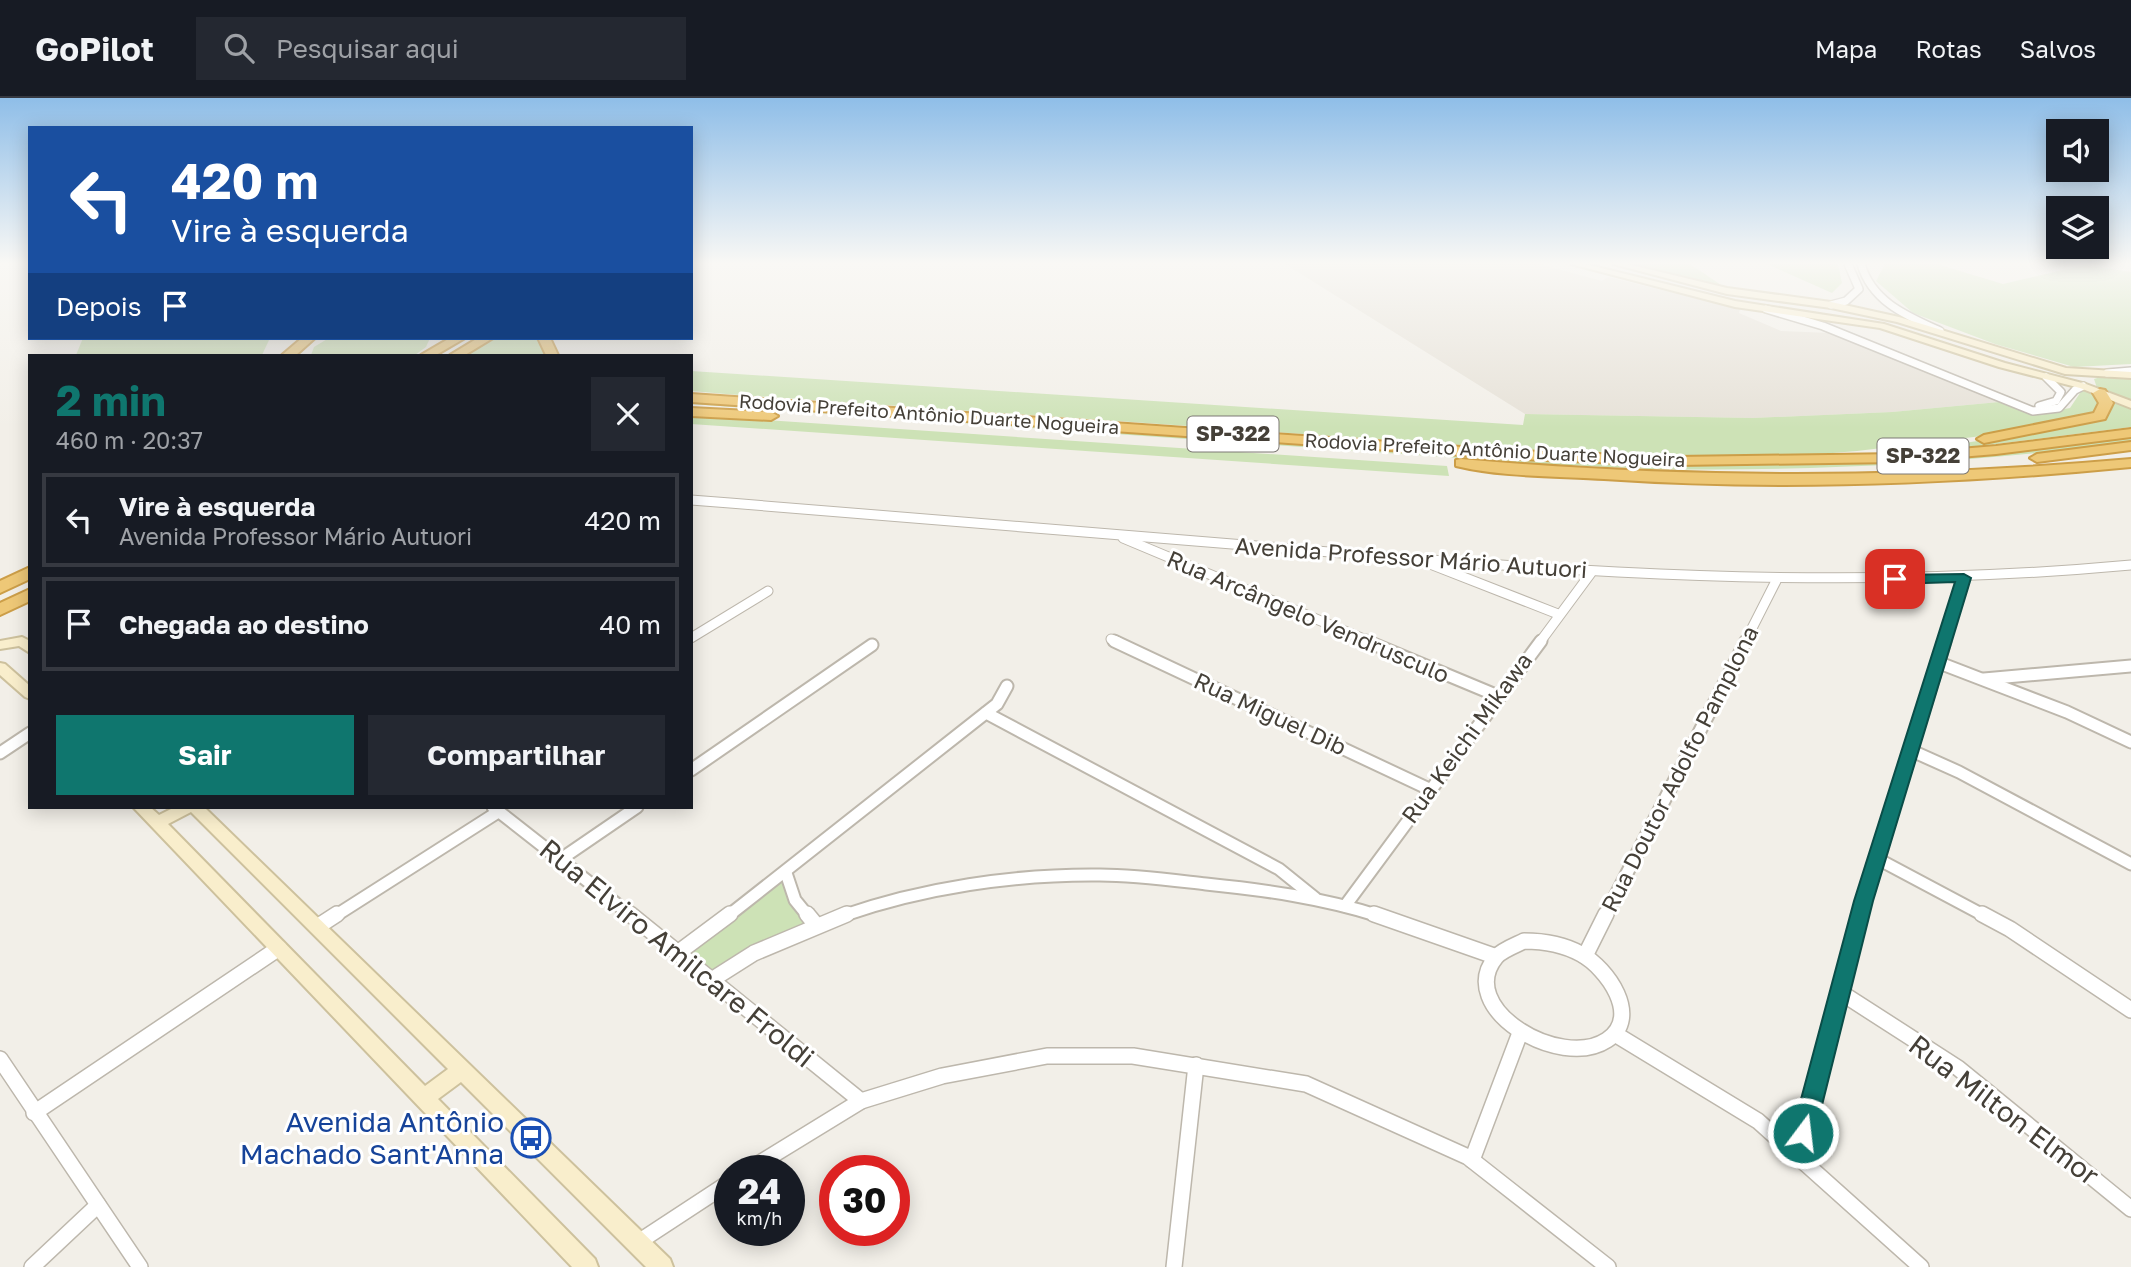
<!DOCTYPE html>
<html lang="pt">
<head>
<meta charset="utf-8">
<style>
	:root { --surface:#171b24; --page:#242831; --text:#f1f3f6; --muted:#9ea1a6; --line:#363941; --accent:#0f766e }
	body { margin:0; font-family:"Golos Text",sans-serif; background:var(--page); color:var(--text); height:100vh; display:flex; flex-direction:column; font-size:26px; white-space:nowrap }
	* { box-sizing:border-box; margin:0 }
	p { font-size:23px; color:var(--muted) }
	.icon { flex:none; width:38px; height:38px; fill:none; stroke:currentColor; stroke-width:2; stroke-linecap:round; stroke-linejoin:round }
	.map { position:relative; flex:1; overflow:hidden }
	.sheet { position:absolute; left:28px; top:256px; width:665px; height:455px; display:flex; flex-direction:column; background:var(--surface); border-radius:0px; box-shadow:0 4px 18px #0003 }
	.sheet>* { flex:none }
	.top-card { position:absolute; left:28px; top:28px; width:665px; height:214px; border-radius:0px; box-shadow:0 4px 18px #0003; background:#1a4fa0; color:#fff; overflow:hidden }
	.controls { position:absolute; left:2046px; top:21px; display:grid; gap:14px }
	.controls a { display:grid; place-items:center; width:63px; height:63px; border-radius:0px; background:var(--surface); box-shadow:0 4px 18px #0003; font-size:35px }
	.speed { position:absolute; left:714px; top:1057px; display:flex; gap:14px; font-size:35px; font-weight:700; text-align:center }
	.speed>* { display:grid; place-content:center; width:91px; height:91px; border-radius:50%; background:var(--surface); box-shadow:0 4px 18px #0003; line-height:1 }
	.speed small { font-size:18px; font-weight:400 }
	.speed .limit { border:10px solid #d22; background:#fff; color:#111 }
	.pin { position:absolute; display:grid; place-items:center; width:60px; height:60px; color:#fff; margin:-30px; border-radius:14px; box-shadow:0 4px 10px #0006 }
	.me { position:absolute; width:77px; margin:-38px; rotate:15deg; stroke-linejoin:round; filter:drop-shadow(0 0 5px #0008) }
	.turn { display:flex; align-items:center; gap:24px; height:147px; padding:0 28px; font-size:32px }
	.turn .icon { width:91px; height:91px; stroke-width:2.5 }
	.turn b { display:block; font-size:49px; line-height:60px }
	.then { display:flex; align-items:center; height:66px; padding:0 28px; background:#0003; gap:14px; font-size:26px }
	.round { display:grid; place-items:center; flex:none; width:74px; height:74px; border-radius:0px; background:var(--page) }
	.headline { display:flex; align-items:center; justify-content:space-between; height:119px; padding:0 28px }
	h1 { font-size:42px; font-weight:700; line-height:52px; color:var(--accent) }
	.button { display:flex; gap:14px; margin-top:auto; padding:14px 28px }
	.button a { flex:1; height:80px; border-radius:0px; background:var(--accent); color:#fff; font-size:28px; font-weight:700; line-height:80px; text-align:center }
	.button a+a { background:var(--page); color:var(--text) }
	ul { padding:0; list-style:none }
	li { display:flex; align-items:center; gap:21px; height:94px; margin:0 14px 10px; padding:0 14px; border:4px solid var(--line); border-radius:0px }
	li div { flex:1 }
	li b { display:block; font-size:26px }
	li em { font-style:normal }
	header { display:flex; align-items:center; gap:42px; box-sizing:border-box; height:98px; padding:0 35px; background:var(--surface); border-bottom:2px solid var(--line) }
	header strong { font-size:33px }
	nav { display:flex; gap:38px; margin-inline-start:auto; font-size:24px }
	.search { width:490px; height:63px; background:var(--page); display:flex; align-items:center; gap:18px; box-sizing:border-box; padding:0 24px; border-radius:0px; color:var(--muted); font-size:26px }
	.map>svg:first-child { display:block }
</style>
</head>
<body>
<header>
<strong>GoPilot</strong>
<div class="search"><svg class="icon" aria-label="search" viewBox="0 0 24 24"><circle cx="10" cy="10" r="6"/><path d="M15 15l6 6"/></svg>Pesquisar aqui</div>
<nav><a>Mapa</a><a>Rotas</a><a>Salvos</a></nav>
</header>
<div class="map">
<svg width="2131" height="1169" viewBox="0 0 2131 1169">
	<rect width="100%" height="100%" fill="#f2efe8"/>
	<!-- residential -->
	<path fill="#e6e1d7" d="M1285 166H1539L1602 183 1608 179 1740 211 1739 215 1781 233 1830 235 1999 304 1892 314 1753 320 1525 316Z"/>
	<!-- green -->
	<g fill="#cde2b6">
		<path d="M1640 166H1690L1724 189 1640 168Z"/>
		<path d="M1767 166H1838L1842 185 1832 195Z"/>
		<path d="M1885 166H1937L2003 186 2085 167 2131 174V266L2074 269 1995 246 1913 215 1876 183Z"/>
		<path d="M83 240H270L262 257H76Z"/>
		<path d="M329 240H430L426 249 415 257H311L314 249Z"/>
		<path d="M495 240H540L547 257H465Z"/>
		<path d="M691 273 1523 327 1525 316 1753 320 1892 314 1999 304 2043 315 2070 310 2082 292 2097 297 2100 310 2092 317 1982 338 1857 353 1795 358 1674 359 1534 352 726 296 691 293Z"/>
		<path d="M2107 277 2131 279V305L2097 290 2094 281Z"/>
		<path d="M691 302 1648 366 1805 367 1912 363 2131 338V344C1971 365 1812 374 1651 371L1543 366 691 306Z"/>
		<path d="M2111 303 2131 309V329L1980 348 1919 352 2087 326 2109 317Z"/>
		<path d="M691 317 1447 368 1449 378 691 326Z"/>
		<path d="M786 776 814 826 713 879 680 854Z"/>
	</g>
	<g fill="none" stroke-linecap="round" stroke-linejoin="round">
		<!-- street-far3 casing -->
		<g stroke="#bdb7ac" stroke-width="10">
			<g id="street-far3">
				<path d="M1861 166C1872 204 1907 218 1940 233"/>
				<path d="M1831 207 1846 203 1859 191 1848 166"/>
				<path d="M1766 211 1823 228 2033 313 2059 310 2075 292 2083 288"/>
				<path d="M2107 275 2131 273"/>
				<path d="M2039 308 2056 303 2061 294 2046 279"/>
			</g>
		</g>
		<!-- street-far2 casing -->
		<g stroke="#bdb7ac" stroke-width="11">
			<g id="street-far2">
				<path d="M691 402C884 417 1077 433 1269 449 1559 474 1840 494 2131 467"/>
				<path d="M1123 440 1371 544"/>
				<path d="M1430 466 1558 516"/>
				<path d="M691 540 768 493"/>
				<path d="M1111 541 1118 544"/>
				<path d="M1540 544 1591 475"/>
				<path d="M1745 544 1776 483"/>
				<path d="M1944 544 1964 480"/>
			</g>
		</g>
		<!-- street-far1 casing -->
		<g stroke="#bdb7ac" stroke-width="15">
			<g id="street-far1">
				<path d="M1114 543 1429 691"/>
				<path d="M1366 543 1498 598"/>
				<path d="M1937 564 2067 614 2131 644"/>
				<path d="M1984 581 2131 568"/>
				<path d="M986 615 1279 771 1315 800"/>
				<path d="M1910 652 1959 674 2131 766"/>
				<path d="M0 655 30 635"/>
				<path d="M691 672 872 547"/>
				<path d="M493 709 632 818"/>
				<path d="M1876 760 1985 818"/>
				<path d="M561 761 637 709"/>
				<path d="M786 775 795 802 808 818"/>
				<path d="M1345 808 1541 543"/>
				<path d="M335 818 498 714"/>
				<path d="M728 818 997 606 1007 588"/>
				<path d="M842 818C922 790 1015 776 1100 777 1135 777 1171 782 1206 786 1265 792 1323 800 1379 818"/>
				<path d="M1605 818 1746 543"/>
				<path d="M1860 818 1945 543"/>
			</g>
		</g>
		<!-- street casing -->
		<g stroke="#bdb7ac" stroke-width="18">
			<g id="street">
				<path d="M630 816 861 1003"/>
				<path d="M807 816 816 827"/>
				<path d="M1374 816 1494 858"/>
				<path d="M1982 816 2010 831 2131 912"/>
				<path d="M317 829 337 816"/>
				<path d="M1524 843C1544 843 1563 846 1581 856 1607 870 1642 919 1607 942 1560 973 1454 910 1496 859 1502 852 1516 847 1524 843Z"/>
				<path d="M679 854 730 816"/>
				<path d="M1585 858 1606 816"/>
				<path d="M713 881 754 855 847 816"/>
				<path d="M1840 894 1958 970 2131 1111"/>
				<path d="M1615 936 1758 1023 1921 1169"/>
				<path d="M0 961 140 1169"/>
				<path d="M34 1015 279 850"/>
				<path d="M1797 1058 1861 816"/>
				<path d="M1472 1062 1520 935"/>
				<path d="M747 1073 861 1003 942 978 1047 958H1133L1306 986 1468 1059 1608 1169"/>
				<path d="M637 1145 730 1084"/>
				<path d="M32 1169 98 1107"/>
				<path d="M1174 1169 1196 967"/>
			</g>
		</g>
		<!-- secondary casing -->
		<g stroke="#cdc19d" stroke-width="4">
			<g id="secondary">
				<path d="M1571 166H1585L1735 203 1884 226 2005 265 2086 286 2131 303V310L2080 290 1999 269 1880 230 1735 209Z"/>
				<path d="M1613 166H1627L1727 190 1831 204 1899 219 2066 270 2131 274V280L2065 276 1897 224 1831 210 1727 196Z"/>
				<path d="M22 539 30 543V555L19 548 0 551V543Z"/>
				<path d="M0 565 5 566 30 588V601L25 599 0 577Z"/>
				<path d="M133 709H150L159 717 175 709H204L670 1161 673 1169H646L461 984 438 1001 595 1161 598 1169H572ZM191 714 448 971 425 988 168 726Z"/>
			</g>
		</g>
		<!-- highway casing -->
		<g stroke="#cc9e48" stroke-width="4">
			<g id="highway">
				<path d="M302 240H315L296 257H282Z"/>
				<path d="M450 240H465L436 257H421Z"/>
				<path d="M478 240H493L465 257H450Z"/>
				<path d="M538 240H550L558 257H546Z"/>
				<path d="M2100 291 2105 292 2113 305 2105 321 1984 345 1977 341 1984 337 2094 315 2099 305 2093 295Z"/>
				<path d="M691 296 1520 353 1676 359 1899 356 1996 348 2131 331V339L1996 356 1899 364 1676 367 1520 361 691 304Z"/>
				<path d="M691 310 771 314 778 318 771 322 691 318Z"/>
				<path d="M2131 344V352L2037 364 2030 360 2037 356Z"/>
				<path d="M1461 361C1685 381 1907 381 2131 361V369C1956 386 1780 393 1604 381 1557 378 1501 379 1456 368V362Z"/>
				<path d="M30 469V481L0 495V483Z"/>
				<path d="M30 491V503L0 517V505Z"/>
			</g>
		</g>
		<!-- street-far3 -->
		<use href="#street-far3" stroke="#fff" stroke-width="7"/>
		<!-- street-far2 -->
		<use href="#street-far2" stroke="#fff" stroke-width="9"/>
		<!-- street-far1 -->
		<use href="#street-far1" stroke="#fff" stroke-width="11"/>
		<!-- street -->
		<use href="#street" stroke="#fff" stroke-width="15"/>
		<!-- secondary -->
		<use href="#secondary" fill="#f9eecc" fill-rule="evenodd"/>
		<!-- highway -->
		<use href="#highway" fill="#eec877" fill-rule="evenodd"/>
	</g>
	<!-- sky -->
	<linearGradient id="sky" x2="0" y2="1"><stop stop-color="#8fbee8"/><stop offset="0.5" stop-color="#f9f8f5"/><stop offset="1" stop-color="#f9f8f5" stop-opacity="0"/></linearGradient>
	<rect width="2131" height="330" fill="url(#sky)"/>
	<!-- route -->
	<path fill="#0f766e" stroke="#0a4d48" stroke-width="2" d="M1964 476 1971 480 1873 803 1815 1035 1811 1042 1803 1045 1795 1042 1792 1035 1854 803 1955 484 1895 486 1888 481 1895 477Z"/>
	<!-- icons -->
	<defs>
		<g id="bus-ring" transform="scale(2.0125)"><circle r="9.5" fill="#fff" stroke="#1a4fb4" stroke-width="1.5"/><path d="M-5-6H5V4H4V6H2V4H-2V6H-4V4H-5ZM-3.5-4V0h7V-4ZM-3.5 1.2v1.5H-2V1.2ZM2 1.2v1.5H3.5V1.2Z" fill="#1a4fb4"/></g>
	</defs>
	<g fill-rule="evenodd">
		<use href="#bus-ring" x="531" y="1040"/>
	</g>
	<g text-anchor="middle" stroke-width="6" stroke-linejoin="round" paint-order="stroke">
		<!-- far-street labels -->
		<g font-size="19" fill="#454038" stroke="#fff">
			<text transform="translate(929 316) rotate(4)" y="7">Rodovia Prefeito Antônio Duarte Nogueira</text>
			<text transform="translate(1495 352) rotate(3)" y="7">Rodovia Prefeito Antônio Duarte Nogueira</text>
		</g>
		<!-- shield labels -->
		<g fill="#fff" stroke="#7d7974" stroke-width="2">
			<rect x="1187.5" y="318.5" width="91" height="35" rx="5"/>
			<rect x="1877.5" y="340.5" width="91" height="35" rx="5"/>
		</g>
		<g font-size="21" font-weight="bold" fill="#454038">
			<text x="1233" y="343">SP-322</text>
			<text x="1923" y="365">SP-322</text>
		</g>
		<!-- street labels -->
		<g font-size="23" fill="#454038" stroke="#fff">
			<text transform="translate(1411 460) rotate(4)" y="8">Avenida Professor Mário Autuori</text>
			<text transform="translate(1308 519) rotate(23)" y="8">Rua Arcângelo Vendrusculo</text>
			<text transform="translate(1270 616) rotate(25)" y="8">Rua Miguel Dib</text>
			<text transform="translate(1467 640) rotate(-54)" y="8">Rua Keichi Mikawa</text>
			<text transform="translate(1680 671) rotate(-63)" y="8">Rua Doutor Adolfo Pamplona</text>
		</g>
		<!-- near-street labels -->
		<g font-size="28" fill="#454038" stroke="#fff">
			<text transform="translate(677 855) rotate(39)" y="10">Rua Elviro Amilcare Froldi</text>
			<text transform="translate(2004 1012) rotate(37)" y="10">Rua Milton Elmor</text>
		</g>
		<!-- near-transit labels -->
		<g font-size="28" fill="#164399" stroke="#fff" text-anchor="end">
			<text x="504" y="1034">Avenida Antônio<tspan x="504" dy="32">Machado Sant'Anna</tspan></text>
		</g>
	</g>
</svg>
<div class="controls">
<a><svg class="icon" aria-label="sound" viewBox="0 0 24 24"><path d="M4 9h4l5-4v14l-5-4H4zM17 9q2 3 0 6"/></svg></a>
<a><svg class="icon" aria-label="layers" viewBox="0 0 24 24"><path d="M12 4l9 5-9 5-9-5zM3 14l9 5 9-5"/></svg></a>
</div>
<div class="speed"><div>24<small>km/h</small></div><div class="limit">30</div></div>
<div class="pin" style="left:1895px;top:481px;background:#d93025"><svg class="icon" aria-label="arrive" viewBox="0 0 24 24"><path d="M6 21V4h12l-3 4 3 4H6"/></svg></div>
<svg class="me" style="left:1803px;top:1035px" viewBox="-20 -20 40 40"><circle r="17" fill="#0f766e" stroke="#fff" stroke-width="3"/><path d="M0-11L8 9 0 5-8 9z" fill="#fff"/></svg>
<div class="top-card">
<div class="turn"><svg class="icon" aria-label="left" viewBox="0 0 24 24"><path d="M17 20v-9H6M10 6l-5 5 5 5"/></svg><div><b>420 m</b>Vire à esquerda</div></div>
<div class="then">Depois<svg class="icon" aria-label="arrive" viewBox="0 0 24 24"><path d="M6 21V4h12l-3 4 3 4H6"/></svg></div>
</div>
<section class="sheet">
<div class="headline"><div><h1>2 min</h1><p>460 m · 20:37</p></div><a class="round"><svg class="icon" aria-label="close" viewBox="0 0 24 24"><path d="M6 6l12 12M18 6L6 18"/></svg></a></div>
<ul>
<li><svg class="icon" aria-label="left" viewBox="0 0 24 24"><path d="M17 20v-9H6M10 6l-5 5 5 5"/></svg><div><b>Vire à esquerda</b><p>Avenida Professor Mário Autuori</p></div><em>420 m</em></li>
<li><svg class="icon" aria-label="arrive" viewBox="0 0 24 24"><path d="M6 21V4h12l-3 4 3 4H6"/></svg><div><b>Chegada ao destino</b></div><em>40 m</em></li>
</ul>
<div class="button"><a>Sair</a><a>Compartilhar</a></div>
</section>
</div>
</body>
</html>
